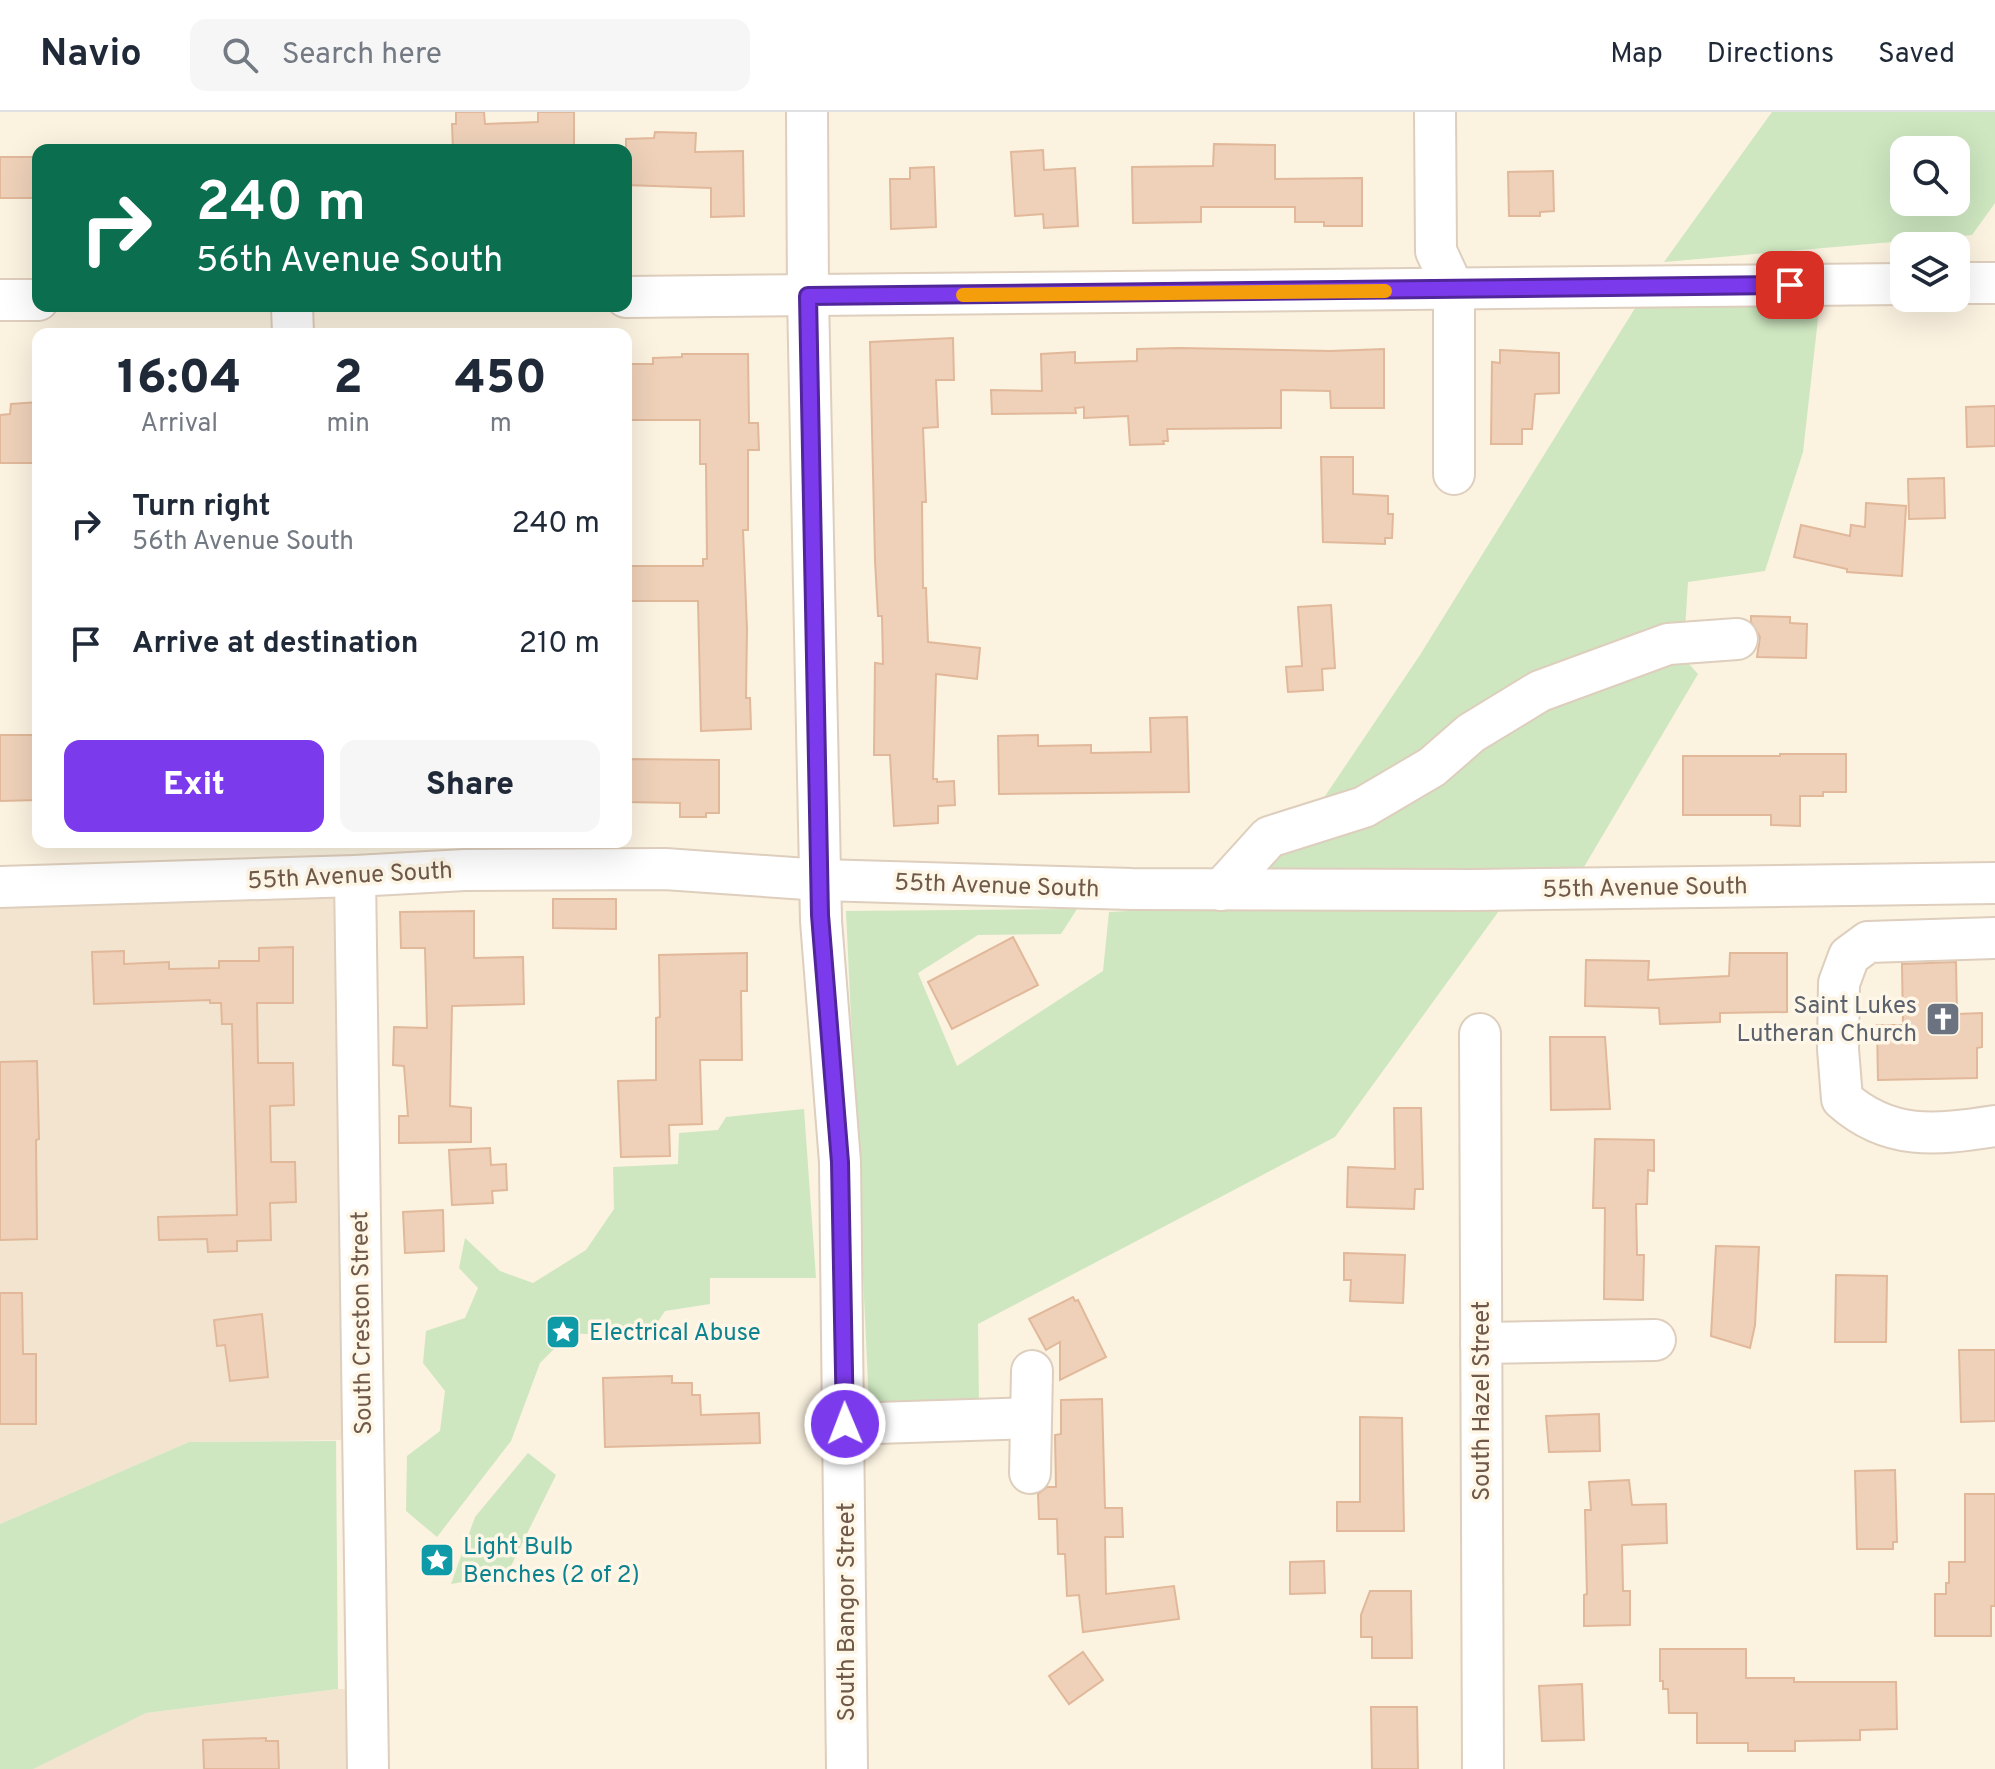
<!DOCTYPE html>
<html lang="en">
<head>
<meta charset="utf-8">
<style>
	:root { --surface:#fff; --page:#f6f6f7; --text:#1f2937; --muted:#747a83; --line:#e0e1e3; --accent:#7c3aed }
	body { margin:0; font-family:Overpass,sans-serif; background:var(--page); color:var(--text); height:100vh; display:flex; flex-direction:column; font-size:30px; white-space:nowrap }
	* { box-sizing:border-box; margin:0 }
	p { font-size:26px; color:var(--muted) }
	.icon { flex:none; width:44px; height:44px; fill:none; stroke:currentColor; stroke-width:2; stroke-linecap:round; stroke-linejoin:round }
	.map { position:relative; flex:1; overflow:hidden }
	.sheet { position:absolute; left:32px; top:216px; width:600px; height:520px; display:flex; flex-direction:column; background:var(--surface); border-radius:16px; box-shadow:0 8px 32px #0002 }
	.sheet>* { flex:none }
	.guide { position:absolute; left:32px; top:32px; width:600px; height:168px; border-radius:16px; box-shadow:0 8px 32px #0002; background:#0b6e4f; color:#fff; overflow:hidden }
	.tools { position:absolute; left:1890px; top:24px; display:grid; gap:16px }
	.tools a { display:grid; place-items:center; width:80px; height:80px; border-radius:16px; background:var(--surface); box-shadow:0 8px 32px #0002; font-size:40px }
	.pin { position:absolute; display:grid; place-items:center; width:68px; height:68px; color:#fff; margin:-34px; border-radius:16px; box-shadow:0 4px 12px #0006 }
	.me { position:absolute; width:88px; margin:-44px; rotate:359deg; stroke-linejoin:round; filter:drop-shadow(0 0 6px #0008) }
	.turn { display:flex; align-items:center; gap:28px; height:168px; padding:0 32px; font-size:36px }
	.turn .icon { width:104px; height:104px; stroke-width:2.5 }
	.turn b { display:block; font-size:56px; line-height:68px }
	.eta { display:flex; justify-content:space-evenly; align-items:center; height:136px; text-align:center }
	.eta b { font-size:48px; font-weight:800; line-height:56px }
	.action { display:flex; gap:16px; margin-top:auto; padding:16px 32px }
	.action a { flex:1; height:92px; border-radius:16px; background:var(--accent); color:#fff; font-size:32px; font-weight:800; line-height:92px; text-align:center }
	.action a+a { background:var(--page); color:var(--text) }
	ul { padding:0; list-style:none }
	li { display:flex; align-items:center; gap:24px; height:120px; padding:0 32px }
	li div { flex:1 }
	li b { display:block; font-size:30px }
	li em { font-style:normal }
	header { display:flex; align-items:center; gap:48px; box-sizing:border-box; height:112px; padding:0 40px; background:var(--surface); border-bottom:2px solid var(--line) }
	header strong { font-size:38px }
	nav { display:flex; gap:44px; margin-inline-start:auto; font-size:28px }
	.search { width:560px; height:72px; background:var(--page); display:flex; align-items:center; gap:20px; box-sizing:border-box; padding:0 28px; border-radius:16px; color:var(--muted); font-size:30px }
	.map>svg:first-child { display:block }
</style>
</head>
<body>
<header>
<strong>Navio</strong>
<div class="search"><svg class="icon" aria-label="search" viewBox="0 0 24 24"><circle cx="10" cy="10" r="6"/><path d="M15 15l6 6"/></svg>Search here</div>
<nav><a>Map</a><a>Directions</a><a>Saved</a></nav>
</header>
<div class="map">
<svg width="1995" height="1657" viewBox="0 0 1995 1657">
	<rect width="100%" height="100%" fill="#fbf2e0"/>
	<!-- residential -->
	<g fill="#f2e4cf">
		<path d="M0 784 334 785 338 797 349 1328 189 1330 0 1412Z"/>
		<path d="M338 1577H351V1657H30L146 1601Z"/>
	</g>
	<!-- green -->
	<g fill="#cee7c0" fill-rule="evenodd">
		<path d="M1772 0H1995V91L1972 123 1664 150ZM1956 38V90H1904V38Z"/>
		<path d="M1820 189 1803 340 1765 459 1688 470 1685 518 1517 581 1443 618 1440 637 1315 699 1420 543 1637 193Z"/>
		<path d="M1679 541 1698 562 1581 760 1251 764 1271 739 1570 579Z"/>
		<path d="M1509 785 1335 1025 978 1212 979 1293 869 1292 846 799 1077 797 1061 822 978 823 918 861 957 954 1103 859 1109 800 1242 793Z"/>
		<path d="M804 997 816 1166H710V1192L665 1199 647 1226 570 1221 540 1251 511 1329 437 1425 406 1399 407 1344 440 1319 445 1279 423 1251 426 1219 465 1206 478 1176 459 1156 465 1126 500 1159 533 1171 586 1138 614 1097 613 1055 678 1052 679 1021 718 1018 726 1005Z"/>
		<path d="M336 1329 338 1577 146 1601 33 1657H0V1412L189 1330Z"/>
		<path d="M528 1341 556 1363 507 1462 451 1472 475 1405Z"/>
	</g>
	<!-- building -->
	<g fill="#efd1b9" stroke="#e1b89a" stroke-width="2">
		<path d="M456 0H484L485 12 538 10V0H574V38H453L452 12H456Z"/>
		<path d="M655 20 696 21 695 40 743 39 744 104 711 105V76L626 73V27L654 26Z"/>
		<path d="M1214 32 1275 33V67L1362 66V114H1324V110H1295V95H1201V110L1133 111 1132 55 1213 54Z"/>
		<path d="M1043 38 1044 58 1075 56 1078 114 1044 116 1043 102 1015 104 1011 40Z"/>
		<rect x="0" y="45" width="38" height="41"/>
		<path d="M934 55 936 115 891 117 890 67H910V56Z"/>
		<path d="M1553 59 1554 99 1540 100V104H1509L1508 60Z"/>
		<path d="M953 226 954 268H936L938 315 923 316 926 390H922L923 476H926L928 530 980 536 977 567 936 562 933 667H937V670L954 669 955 693 938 694V711L894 714 890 643H874L875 551 883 552 882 504H878L875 448 870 230Z"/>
		<path d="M1179 236 1330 239 1384 237V296H1331L1330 279 1281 278V316L1167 317 1168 329H1163L1164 332 1130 333 1128 304 1084 306V295L1075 296 1076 301 992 302 991 278 1042 279 1041 242 1075 240V251L1137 249V237Z"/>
		<path d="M1500 238 1559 241V281L1535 282 1532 317H1522V332H1491L1492 250 1500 251Z"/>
		<path d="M682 242H748L749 311H758L759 338H748V418H743L747 517 746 586H750L751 617 701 619 698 489H626V454H703V447H707L706 352H700V308H626V252H653V246L682 245Z"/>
		<path d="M38 290V337H35V351H0V303L10 302 11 292Z"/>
		<path d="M1995 294V334L1967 335 1966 295Z"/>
		<path d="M1321 345H1353V382L1388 384V402H1393L1392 426H1385V432L1323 430Z"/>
		<path d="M1944 366 1945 406 1909 407 1908 367Z"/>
		<path d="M1866 391 1906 394 1902 464 1847 460V457L1794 445 1801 413 1850 424 1851 413 1865 415Z"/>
		<path d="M1331 493 1335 556 1322 557 1323 578 1288 580 1286 555 1302 554 1298 495Z"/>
		<path d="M1751 504 1790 505V511L1807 512 1806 546 1757 545 1760 525 1751 510Z"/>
		<path d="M1187 605 1189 680 999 682 998 624 1038 623V634L1091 633V641L1151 640 1150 606Z"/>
		<path d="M0 623H38V688L0 689Z"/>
		<path d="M1780 642H1846V680H1823V684H1800V714L1771 713V703H1683V644H1780Z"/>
		<path d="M626 647 719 648V701H706V705H680V691L626 690Z"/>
		<path d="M553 787H616V817L553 816Z"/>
		<path d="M474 799V846L523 845 524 892 452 894 450 994 471 996V1030L399 1031V1004H408L404 954 393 953 394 915 427 916 425 836H401L400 800Z"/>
		<path d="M1013 825 1038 873 952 917 928 870Z"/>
		<path d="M293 835V891H257L258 951H293L294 993 270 994 271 1050H295L296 1090 270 1091 271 1128 237 1129V1139L208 1140 207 1127 159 1128 158 1105 237 1103 232 912H222L221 891H210V888L94 892 92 840 124 839V852L169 850V857L219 856V849H259V836Z"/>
		<path d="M747 841V879H741L742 948H700L702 1012 669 1013 670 1044 621 1045 618 969 656 968V906L660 905 659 843Z"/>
		<path d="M1730 841H1787V900L1720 901V910L1660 912 1659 896 1585 894 1586 848 1649 849 1648 868 1729 864Z"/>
		<path d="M1956 850 1957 902 1982 901V935L1977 936V966L1878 968 1877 913H1903L1902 852Z"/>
		<path d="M1550 925H1605L1610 997 1551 998Z"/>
		<path d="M37 949 39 1027 36 1028 37 1127 0 1128V950Z"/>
		<path d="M1394 996H1421L1423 1077H1415L1414 1097 1347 1095 1348 1055 1395 1057Z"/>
		<path d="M1595 1027 1654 1028V1059L1648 1058 1647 1092H1636L1637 1143H1644L1643 1188 1604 1187 1605 1096H1593Z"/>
		<path d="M490 1036 491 1053 506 1052 507 1078 492 1079 493 1091 452 1093 449 1038Z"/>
		<path d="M443 1098 444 1139 405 1141 403 1100Z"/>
		<path d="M1716 1134 1759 1135 1755 1213 1750 1236 1711 1224Z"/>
		<path d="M1344 1141 1405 1143 1403 1191 1350 1189 1351 1168H1344Z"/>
		<path d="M1836 1163 1887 1164 1886 1230H1835Z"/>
		<path d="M0 1181H22L23 1242H36V1312H0Z"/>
		<path d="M1073 1185 1075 1189 1078 1188 1106 1245 1060 1268V1230L1046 1238 1029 1207Z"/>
		<path d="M262 1202 268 1265 230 1269 225 1233 217 1234 214 1208Z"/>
		<path d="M1959 1238H1995V1309L1961 1310Z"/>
		<path d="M672 1264V1271H692V1283H700L701 1303 759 1301 760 1331 605 1335 603 1266Z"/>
		<path d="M1102 1287 1105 1396H1122L1123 1425H1105L1106 1482 1174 1474 1179 1507 1083 1520 1079 1483 1067 1484 1065 1442H1058L1057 1407H1039L1038 1382 1047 1375H1056L1055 1323 1061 1322V1288Z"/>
		<path d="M1599 1302 1600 1339 1549 1340 1546 1304Z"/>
		<path d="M1360 1305 1402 1306 1404 1419H1337V1390H1360Z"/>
		<path d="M1895 1358 1897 1430H1893V1437H1857L1855 1359Z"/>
		<path d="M1629 1368 1632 1393 1666 1392 1667 1431 1622 1433 1623 1479H1630V1513L1584 1514V1483L1587 1482 1585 1398H1591L1589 1370Z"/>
		<path d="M1965 1382H1995V1494H1991V1524H1935V1482H1946V1471H1949V1450H1965Z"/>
		<path d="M1324 1449 1325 1481 1290 1482V1450Z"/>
		<path d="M1370 1479H1411L1412 1546H1372V1525H1361V1503Z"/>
		<path d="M1660 1537H1746V1566H1794V1570H1896L1897 1617 1860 1618V1628L1795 1629V1639H1748V1631H1697V1601H1669L1668 1577H1663V1569H1660Z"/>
		<path d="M1083 1540 1103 1568 1069 1592 1049 1564Z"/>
		<path d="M1582 1572 1584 1628 1542 1629 1539 1574Z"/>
		<path d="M1371 1595H1417L1418 1657H1372Z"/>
		<path d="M266 1626V1629H278L279 1657H204L203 1628Z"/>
	</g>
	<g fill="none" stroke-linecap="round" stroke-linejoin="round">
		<!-- minor casing -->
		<g stroke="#decebd" stroke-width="44">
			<g id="minor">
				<path d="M807 0 808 184 821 809 840 1050 847 1657"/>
				<path d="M1435 0 1436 139 1454 178V362"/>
				<path d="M1956 171H1995"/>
				<path d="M626 185 1904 172"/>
				<path d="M0 188H38"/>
				<path d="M292 194 293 222"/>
				<path d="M355 764 368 1657"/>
				<path d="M0 775 355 764 465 758 665 757 821 768 1132 777 1475 778 1995 771"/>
				<path d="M1221 778 1269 725 1364 695 1432 655 1471 621 1540 579 1668 532 1737 527"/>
				<path d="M1995 826 1868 830 1849 844 1839 871 1838 937 1842 987C1889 1029 1936 1023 1995 1014"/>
				<path d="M1480 922 1483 1657"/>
				<path d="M1481 1231 1655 1228"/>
				<path d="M845 1312 1031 1306"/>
				<path d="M1030 1361 1032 1259"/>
			</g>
		</g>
		<!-- minor -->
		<use href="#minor" stroke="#fff" stroke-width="40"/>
	</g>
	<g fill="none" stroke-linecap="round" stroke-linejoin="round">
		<!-- route casing -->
		<g stroke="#51269a" stroke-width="20">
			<path id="route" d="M845 1312 840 1050 820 803 808 184 1790 173"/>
		</g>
		<!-- route -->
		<use href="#route" stroke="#7c3aed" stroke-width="14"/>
		<!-- slow -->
		<path stroke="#f59e0b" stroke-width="14" d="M963 183 1385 179"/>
	</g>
	<!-- icons -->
	<defs>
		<g id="church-square" transform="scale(1.8)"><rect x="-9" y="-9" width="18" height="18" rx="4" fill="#6b7280" stroke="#fef6e6"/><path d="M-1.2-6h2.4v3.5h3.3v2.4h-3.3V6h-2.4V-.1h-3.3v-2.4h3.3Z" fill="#fff"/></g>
		<g id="sight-square" transform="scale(1.8)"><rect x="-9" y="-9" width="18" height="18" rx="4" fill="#0f9aa8" stroke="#fef6e6"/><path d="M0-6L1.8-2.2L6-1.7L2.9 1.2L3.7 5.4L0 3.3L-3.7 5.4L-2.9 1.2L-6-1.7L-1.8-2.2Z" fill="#fff"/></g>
	</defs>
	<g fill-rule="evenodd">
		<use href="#church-square" x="1943" y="907"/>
		<use href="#sight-square" x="563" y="1220"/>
		<use href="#sight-square" x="437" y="1448"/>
	</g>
	<g text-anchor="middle" stroke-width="7" stroke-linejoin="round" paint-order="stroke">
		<!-- street labels -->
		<g font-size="24" fill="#705949" stroke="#fef6e6">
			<text transform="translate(350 763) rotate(-3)" y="8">55th Avenue South</text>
			<text transform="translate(997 773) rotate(2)" y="8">55th Avenue South</text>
			<text transform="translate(1645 775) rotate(-1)" y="8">55th Avenue South</text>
			<text transform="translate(361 1211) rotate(-91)" y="8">South Creston Street</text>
			<text transform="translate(1481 1289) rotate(-90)" y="8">South Hazel Street</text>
			<text transform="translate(846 1500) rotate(-90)" y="8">South Bangor Street</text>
		</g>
		<!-- worship labels -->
		<g font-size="24" fill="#5b616d" stroke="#fef6e6" text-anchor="end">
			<text x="1917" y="901">Saint Lukes<tspan x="1917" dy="28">Lutheran Church</tspan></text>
		</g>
		<!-- culture labels -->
		<g font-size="24" fill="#0d838f" stroke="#fef6e6" text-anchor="start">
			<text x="589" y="1228">Electrical Abuse</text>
			<text x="463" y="1442">Light Bulb<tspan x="463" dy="28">Benches (2 of 2)</tspan></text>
		</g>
	</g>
</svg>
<div class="tools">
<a><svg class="icon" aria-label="search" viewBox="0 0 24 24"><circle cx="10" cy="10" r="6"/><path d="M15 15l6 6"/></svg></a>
<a><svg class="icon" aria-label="layers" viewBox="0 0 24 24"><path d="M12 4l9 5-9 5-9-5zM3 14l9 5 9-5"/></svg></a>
</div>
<div class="pin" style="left:1790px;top:173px;background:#d93025"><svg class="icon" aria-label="arrive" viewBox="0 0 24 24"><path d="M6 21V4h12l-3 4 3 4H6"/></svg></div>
<svg class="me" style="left:845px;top:1312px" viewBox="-20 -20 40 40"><circle r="17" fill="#7c3aed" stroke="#fff" stroke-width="3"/><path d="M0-11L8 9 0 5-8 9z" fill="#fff"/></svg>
<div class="guide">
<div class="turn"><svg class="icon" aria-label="right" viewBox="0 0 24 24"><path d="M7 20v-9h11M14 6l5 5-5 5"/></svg><div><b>240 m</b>56th Avenue South</div></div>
</div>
<section class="sheet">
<div class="eta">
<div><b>16:04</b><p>Arrival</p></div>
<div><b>2</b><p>min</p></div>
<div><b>450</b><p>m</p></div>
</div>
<ul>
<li><svg class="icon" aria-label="right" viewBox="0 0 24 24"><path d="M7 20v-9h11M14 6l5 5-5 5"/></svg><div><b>Turn right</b><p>56th Avenue South</p></div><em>240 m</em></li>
<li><svg class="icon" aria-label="arrive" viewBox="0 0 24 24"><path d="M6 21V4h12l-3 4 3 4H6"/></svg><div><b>Arrive at destination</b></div><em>210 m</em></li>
</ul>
<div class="action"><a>Exit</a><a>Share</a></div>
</section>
</div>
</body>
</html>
